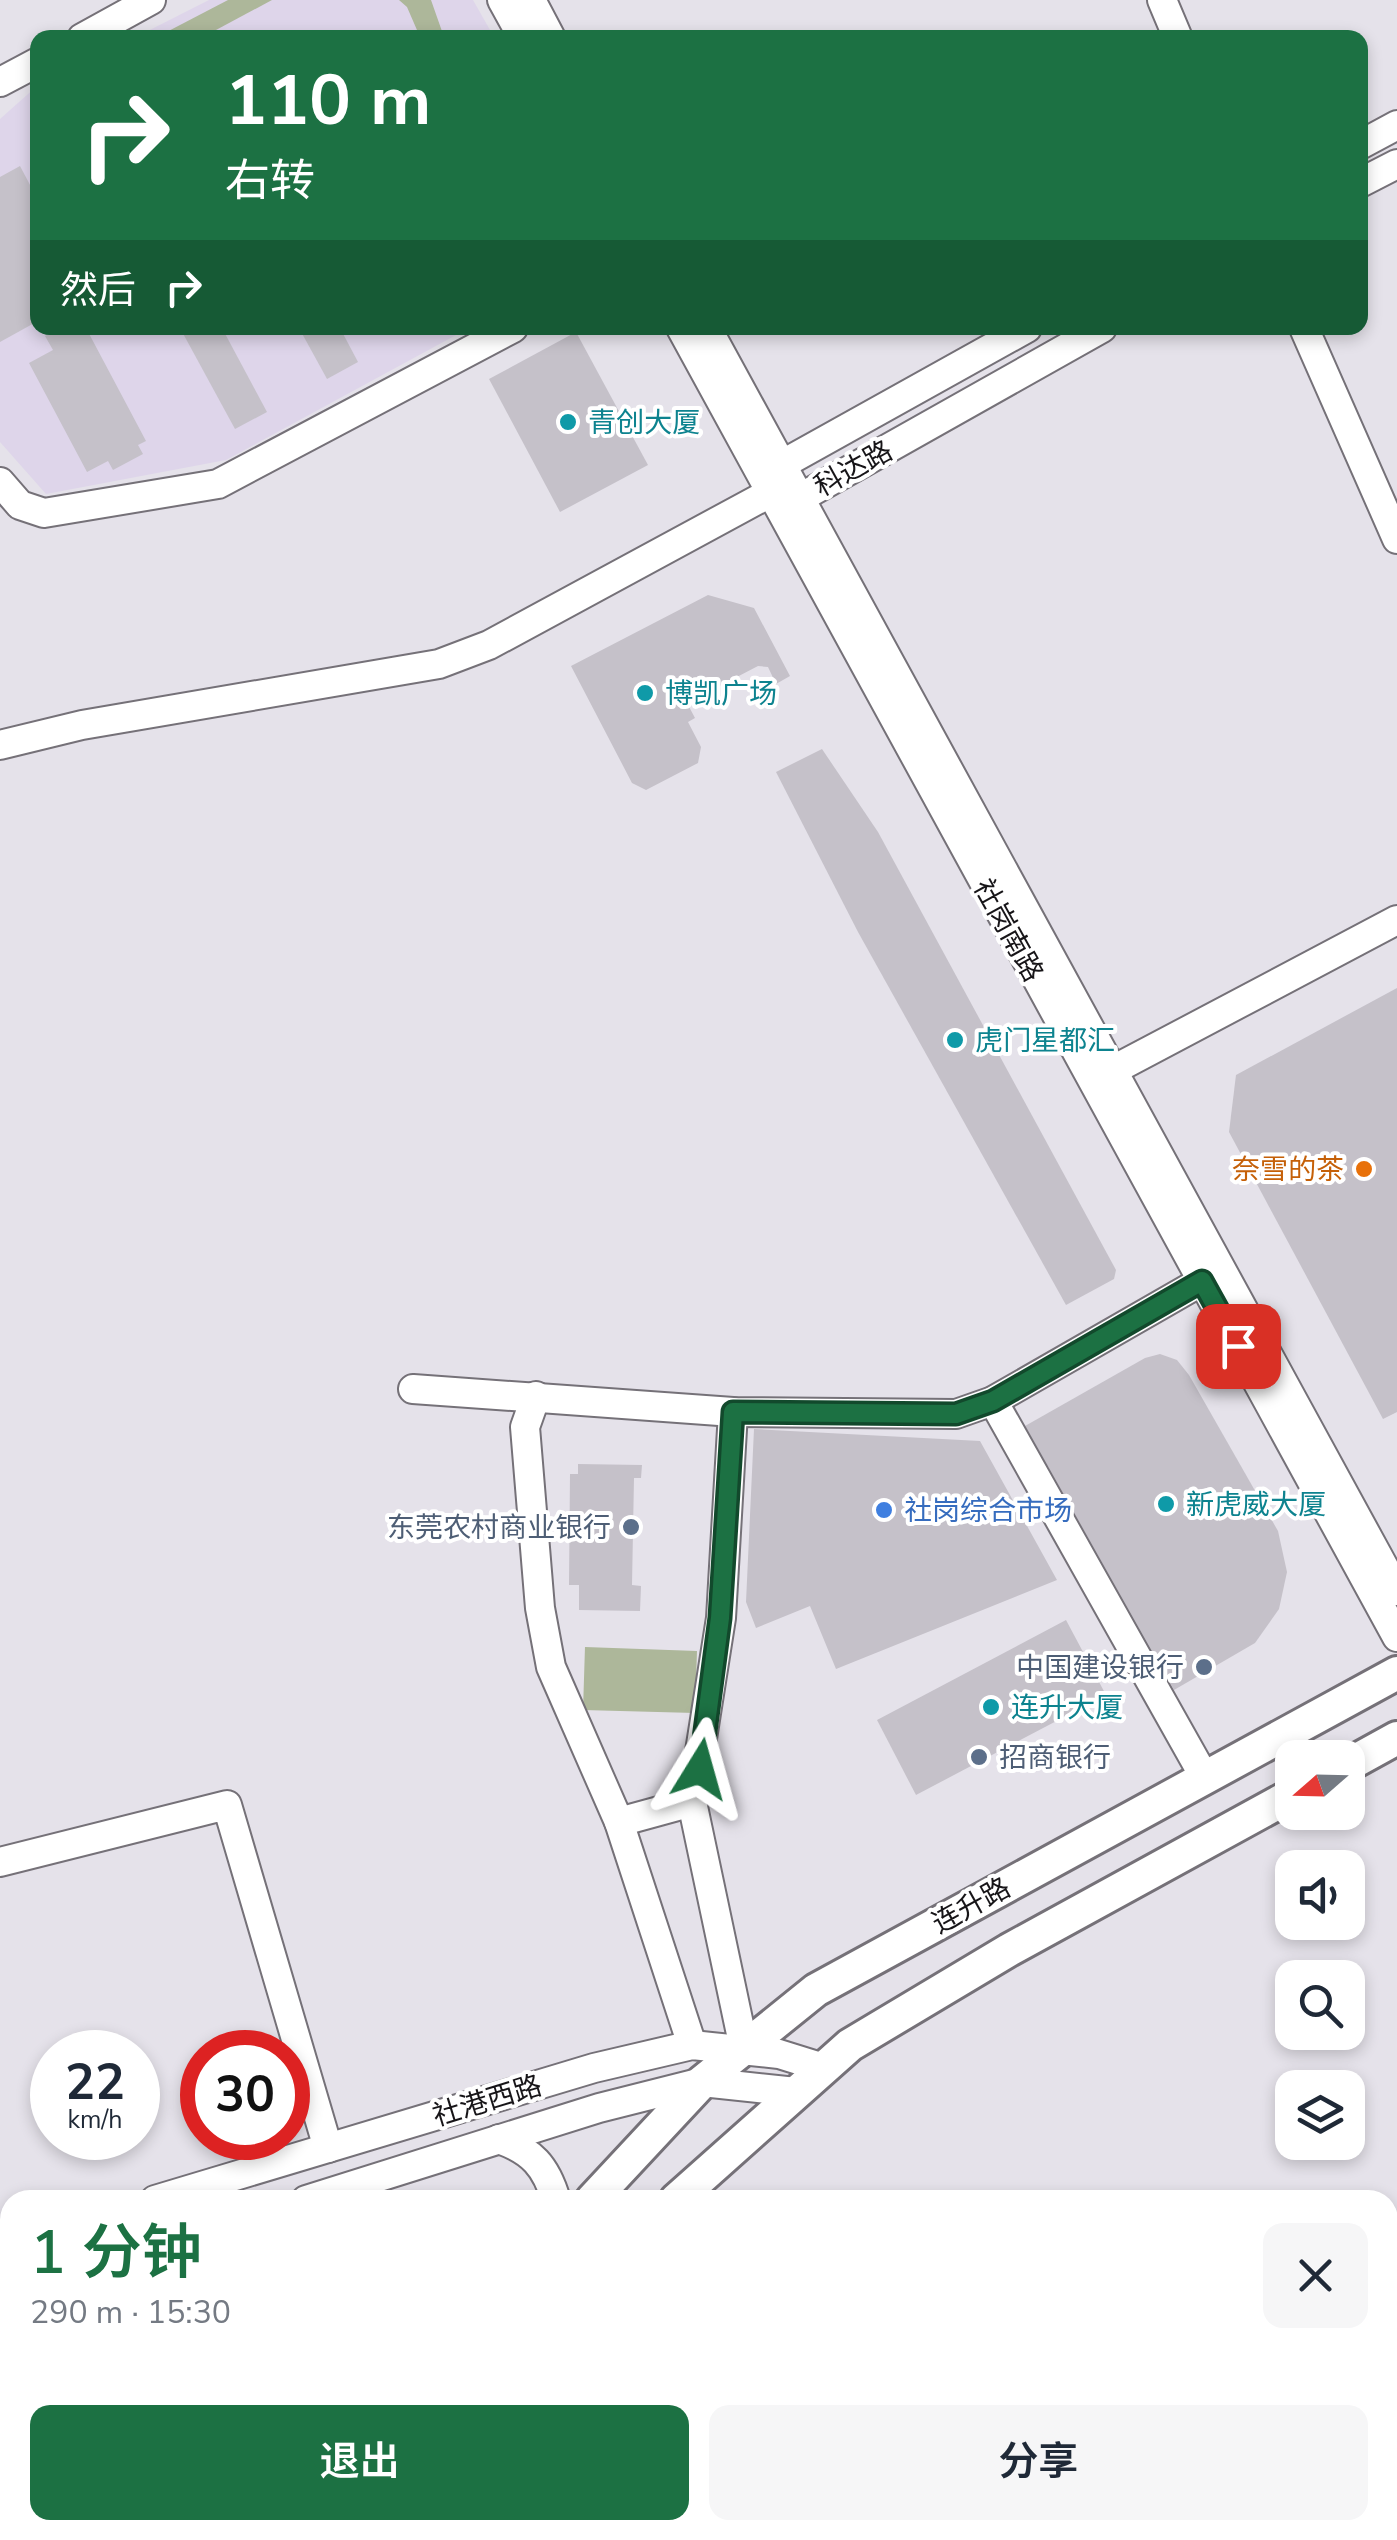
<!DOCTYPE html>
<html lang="zh">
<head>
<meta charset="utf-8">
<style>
	:root { --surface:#fff; --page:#f6f6f7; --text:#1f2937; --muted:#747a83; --accent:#1c7143 }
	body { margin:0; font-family:"Nunito Sans","Noto Sans SC",sans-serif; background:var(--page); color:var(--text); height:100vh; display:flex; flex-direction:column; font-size:38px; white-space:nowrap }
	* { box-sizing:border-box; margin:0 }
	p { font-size:32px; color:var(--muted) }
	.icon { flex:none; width:55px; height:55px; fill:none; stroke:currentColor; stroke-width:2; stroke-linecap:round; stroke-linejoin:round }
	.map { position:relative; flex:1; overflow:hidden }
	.panel { position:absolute; left:0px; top:2190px; width:1398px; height:350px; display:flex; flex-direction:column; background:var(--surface); border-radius:30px 30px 0 0; box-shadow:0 5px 15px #0003 }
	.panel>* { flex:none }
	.banner { position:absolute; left:30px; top:30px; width:1338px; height:305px; border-radius:20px; box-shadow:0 5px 15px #0003; background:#1c7143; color:#fff; overflow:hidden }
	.needle { width:65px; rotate:250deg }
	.fabs { position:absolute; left:1275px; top:1740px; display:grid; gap:20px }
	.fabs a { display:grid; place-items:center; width:90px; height:90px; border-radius:20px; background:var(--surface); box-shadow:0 5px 15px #0003; font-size:50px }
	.speed { position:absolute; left:30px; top:2030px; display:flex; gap:20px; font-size:50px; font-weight:700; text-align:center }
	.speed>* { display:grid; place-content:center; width:130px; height:130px; border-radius:50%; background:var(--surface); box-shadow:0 5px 15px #0003; line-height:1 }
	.speed small { font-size:25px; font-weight:400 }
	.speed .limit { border:15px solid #d22; background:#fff; color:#111 }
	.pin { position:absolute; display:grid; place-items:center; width:85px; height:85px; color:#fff; margin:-42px; border-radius:20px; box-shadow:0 5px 15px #0006 }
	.me { position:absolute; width:110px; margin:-55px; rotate:8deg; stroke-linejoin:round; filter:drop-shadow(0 0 8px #0008) }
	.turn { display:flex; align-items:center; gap:35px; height:210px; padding:0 30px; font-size:45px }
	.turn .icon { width:130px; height:130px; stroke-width:2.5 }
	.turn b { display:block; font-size:70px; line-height:85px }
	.then { display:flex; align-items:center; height:95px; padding:0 30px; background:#0003; gap:20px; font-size:38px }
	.round { display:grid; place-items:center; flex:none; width:105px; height:105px; border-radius:20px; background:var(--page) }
	.overview { display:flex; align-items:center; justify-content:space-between; height:170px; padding:0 30px }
	h1 { font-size:60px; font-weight:600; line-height:75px; color:var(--accent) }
	.action { display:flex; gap:20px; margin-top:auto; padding:20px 30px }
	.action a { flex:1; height:115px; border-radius:20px; background:var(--accent); color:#fff; font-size:40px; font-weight:600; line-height:115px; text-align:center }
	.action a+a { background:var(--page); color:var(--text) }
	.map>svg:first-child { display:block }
</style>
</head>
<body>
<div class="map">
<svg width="1397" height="2540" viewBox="0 0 1397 2540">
	<rect width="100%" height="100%" fill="#e5e2ea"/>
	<!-- education -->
	<g fill="#ded5ea">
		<path d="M209 0H473L494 37 134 38Z"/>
		<path d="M37 86 38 328H469L226 460 46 494 0 442V119Z"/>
	</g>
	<!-- green -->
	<g fill="#adb79a">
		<path d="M228 0H272L203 37H157Z"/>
		<path d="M399 0H431L444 37H420L407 7Z"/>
		<path d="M585 1647 697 1651 695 1713 583 1710Z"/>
	</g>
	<!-- building -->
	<g fill="#c5c1c9">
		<path d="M20 166 38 200V321L0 342V177Z"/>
		<path d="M62 328H86L146 441 138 445 143 454 113 470 108 461 87 472 29 363 53 350 45 336Z"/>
		<path d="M180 328H222L267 412 235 429Z"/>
		<path d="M299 328H340L358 362 327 379Z"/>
		<path d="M576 332 648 465 560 512 489 379Z"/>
		<path d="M708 595 754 608 790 676 776 684 768 667 758 666 687 703 695 718 688 722 701 747 698 763 646 790 632 783 571 666Z"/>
		<path d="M822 749 878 832 1116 1270 1114 1279 1066 1305 858 932 776 772Z"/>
		<path d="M1397 988V1412L1383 1419 1229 1132 1236 1075Z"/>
		<path d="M1160 1354 1177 1360 1189 1375 1278 1531 1287 1572 1279 1609 1255 1643 1174 1690 1025 1426 1145 1358Z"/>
		<path d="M754 1429 980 1441 1057 1580 836 1669 810 1606 756 1628 746 1602Z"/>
		<path d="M578 1464 642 1465 641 1478H634L632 1585 641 1586 640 1611 579 1610V1585H569L570 1474H578Z"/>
		<path d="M1066 1620 1106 1695 916 1795 877 1720Z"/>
		<path d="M10 2366V2530H62L65 2540H0V2369Z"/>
		<path d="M556 2530H795L814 2540H546Z"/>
	</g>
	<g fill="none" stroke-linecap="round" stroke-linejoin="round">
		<!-- minor casing -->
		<g stroke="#757178" stroke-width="32">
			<g id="minor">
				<path d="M502 0 523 38"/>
				<path d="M531 0 551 38"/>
				<path d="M1162 0 1178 38"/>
				<path d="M82 38 151 0"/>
				<path d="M0 82 38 62"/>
				<path d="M1360 145 1397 125"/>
				<path d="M1360 183 1397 164"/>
				<path d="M681 328 1397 1637"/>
				<path d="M707 328 1397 1591"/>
				<path d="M1304 328 1397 539"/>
				<path d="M775 479 781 465 1027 328"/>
				<path d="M0 482 20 505 44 513 218 484 513 328"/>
				<path d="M784 496 800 498 1102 328"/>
				<path d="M0 745 82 725 439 664 489 645 768 494"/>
				<path d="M1098 1078 1397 920"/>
				<path d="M413 1389 733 1412 956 1414 993 1401 1202 1281"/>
				<path d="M536 1396 525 1427 540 1608 551 1667 619 1822 692 2045"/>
				<path d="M993 1401 1205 1778"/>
				<path d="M733 1412 721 1618 692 1802 744 2048"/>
				<path d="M619 1822 692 1802"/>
				<path d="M0 1862 227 1805 328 2148"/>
				<path d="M499 2139C532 2151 546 2166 556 2200"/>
				<path d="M155 2200 594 2068 692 2045 779 2054 824 2068"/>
				<path d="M306 2200 599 2108 702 2082 796 2092"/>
				<path d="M0 2246 10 2243"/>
				<path d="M0 2296 10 2293"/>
				<path d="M1388 2349 1397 2345"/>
				<path d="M872 2530 887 2540"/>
				<path d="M908 2530 920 2540"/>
				<path d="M963 2540 985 2530"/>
			</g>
		</g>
		<!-- major casing -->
		<g stroke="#757178" stroke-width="38">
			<g id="major">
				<path d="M1348 1765 1397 1738"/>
				<path d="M592 2200 702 2082 816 1990 1397 1673"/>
				<path d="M676 2200 850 2045 1009 1950 1292 1795"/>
				<path d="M389 2540 393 2530"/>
				<path d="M445 2540 449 2530"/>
			</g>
		</g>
		<!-- minor -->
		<use href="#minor" stroke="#fff" stroke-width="28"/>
		<!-- major -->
		<use href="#major" stroke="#fff" stroke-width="32"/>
	</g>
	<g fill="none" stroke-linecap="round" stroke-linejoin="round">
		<!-- route casing -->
		<g stroke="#12492c" stroke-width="25">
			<path id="route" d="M700 1769 720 1618 733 1412 956 1414 993 1401 1202 1281 1238 1346"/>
		</g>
		<!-- route -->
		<use href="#route" stroke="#1c7143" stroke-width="18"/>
	</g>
	<!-- markers -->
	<g fill="#0f9aa8" stroke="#fff" stroke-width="4">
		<circle cx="568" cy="422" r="10"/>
		<circle cx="645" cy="693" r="10"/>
		<circle cx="955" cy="1040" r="10"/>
		<circle cx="1166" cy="1504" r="10"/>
		<circle cx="991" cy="1707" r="10"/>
	</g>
	<circle fill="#e8710a" stroke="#fff" stroke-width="4" cx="1364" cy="1169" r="10"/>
	<circle fill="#3f7fe0" stroke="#fff" stroke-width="4" cx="884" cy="1510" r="10"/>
	<g fill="#5c6f8a" stroke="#fff" stroke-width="4">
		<circle cx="631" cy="1527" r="10"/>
		<circle cx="1204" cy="1667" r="10"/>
		<circle cx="979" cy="1757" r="10"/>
	</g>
	<g text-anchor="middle" stroke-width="8" stroke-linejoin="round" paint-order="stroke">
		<!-- culture labels -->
		<g font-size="28" fill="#0d838f" stroke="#fff" text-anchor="start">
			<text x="588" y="432">青创大厦</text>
			<text x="665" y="703">博凯广场</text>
			<text x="975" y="1050">虎门星都汇</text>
			<text x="1186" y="1514">新虎威大厦</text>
			<text x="1011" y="1717">连升大厦</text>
		</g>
		<!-- street labels -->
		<g font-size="28" fill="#171518" stroke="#fff">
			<text transform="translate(853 468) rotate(-29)" y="10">科达路</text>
			<text transform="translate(1009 930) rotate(61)" y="10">社岗南路</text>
			<text transform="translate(971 1905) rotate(-29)" y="10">连升路</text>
			<text transform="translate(487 2100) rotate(-17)" y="10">社港西路</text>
		</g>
		<!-- food labels -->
		<g font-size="28" fill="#c56008" stroke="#fff" text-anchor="end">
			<text x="1344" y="1179">奈雪的茶</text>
		</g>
		<!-- shop labels -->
		<g font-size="28" fill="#366cbe" stroke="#fff" text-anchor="start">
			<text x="904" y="1520">社岗综合市场</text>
		</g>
		<!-- service labels -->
		<g font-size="28" fill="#4e5e75" stroke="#fff" text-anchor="end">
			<text x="611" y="1537">东莞农村商业银行</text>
			<text x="1184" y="1677">中国建设银行</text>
			<text x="999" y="1767" text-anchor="start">招商银行</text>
		</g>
	</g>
</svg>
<div class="fabs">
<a><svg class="needle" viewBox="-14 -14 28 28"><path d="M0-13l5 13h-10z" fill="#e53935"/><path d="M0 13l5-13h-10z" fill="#747a83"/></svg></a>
<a><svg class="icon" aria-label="sound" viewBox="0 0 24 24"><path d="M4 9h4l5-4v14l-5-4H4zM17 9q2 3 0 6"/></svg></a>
<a><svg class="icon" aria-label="search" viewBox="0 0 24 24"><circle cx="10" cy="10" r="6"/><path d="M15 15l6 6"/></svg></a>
<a><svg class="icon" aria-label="layers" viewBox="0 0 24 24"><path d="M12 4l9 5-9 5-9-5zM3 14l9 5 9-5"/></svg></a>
</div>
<div class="speed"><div>22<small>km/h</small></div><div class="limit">30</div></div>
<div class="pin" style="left:1238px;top:1346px;background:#d93025"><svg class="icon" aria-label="arrive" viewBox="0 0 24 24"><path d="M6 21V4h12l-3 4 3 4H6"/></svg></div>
<svg class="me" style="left:700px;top:1769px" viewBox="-20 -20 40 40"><path d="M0-17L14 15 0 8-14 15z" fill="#1c7143" stroke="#fff" stroke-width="4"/></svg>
<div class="banner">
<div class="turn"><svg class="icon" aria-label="right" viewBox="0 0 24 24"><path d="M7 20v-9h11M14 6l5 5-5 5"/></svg><div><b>110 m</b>右转</div></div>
<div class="then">然后<svg class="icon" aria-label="right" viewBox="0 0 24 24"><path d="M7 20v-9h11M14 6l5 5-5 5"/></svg></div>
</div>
<section class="panel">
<div class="overview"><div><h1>1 分钟</h1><p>290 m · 15:30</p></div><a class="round"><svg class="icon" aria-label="close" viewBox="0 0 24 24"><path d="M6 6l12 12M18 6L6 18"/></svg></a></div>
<div class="action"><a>退出</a><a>分享</a></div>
</section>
</div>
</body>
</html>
